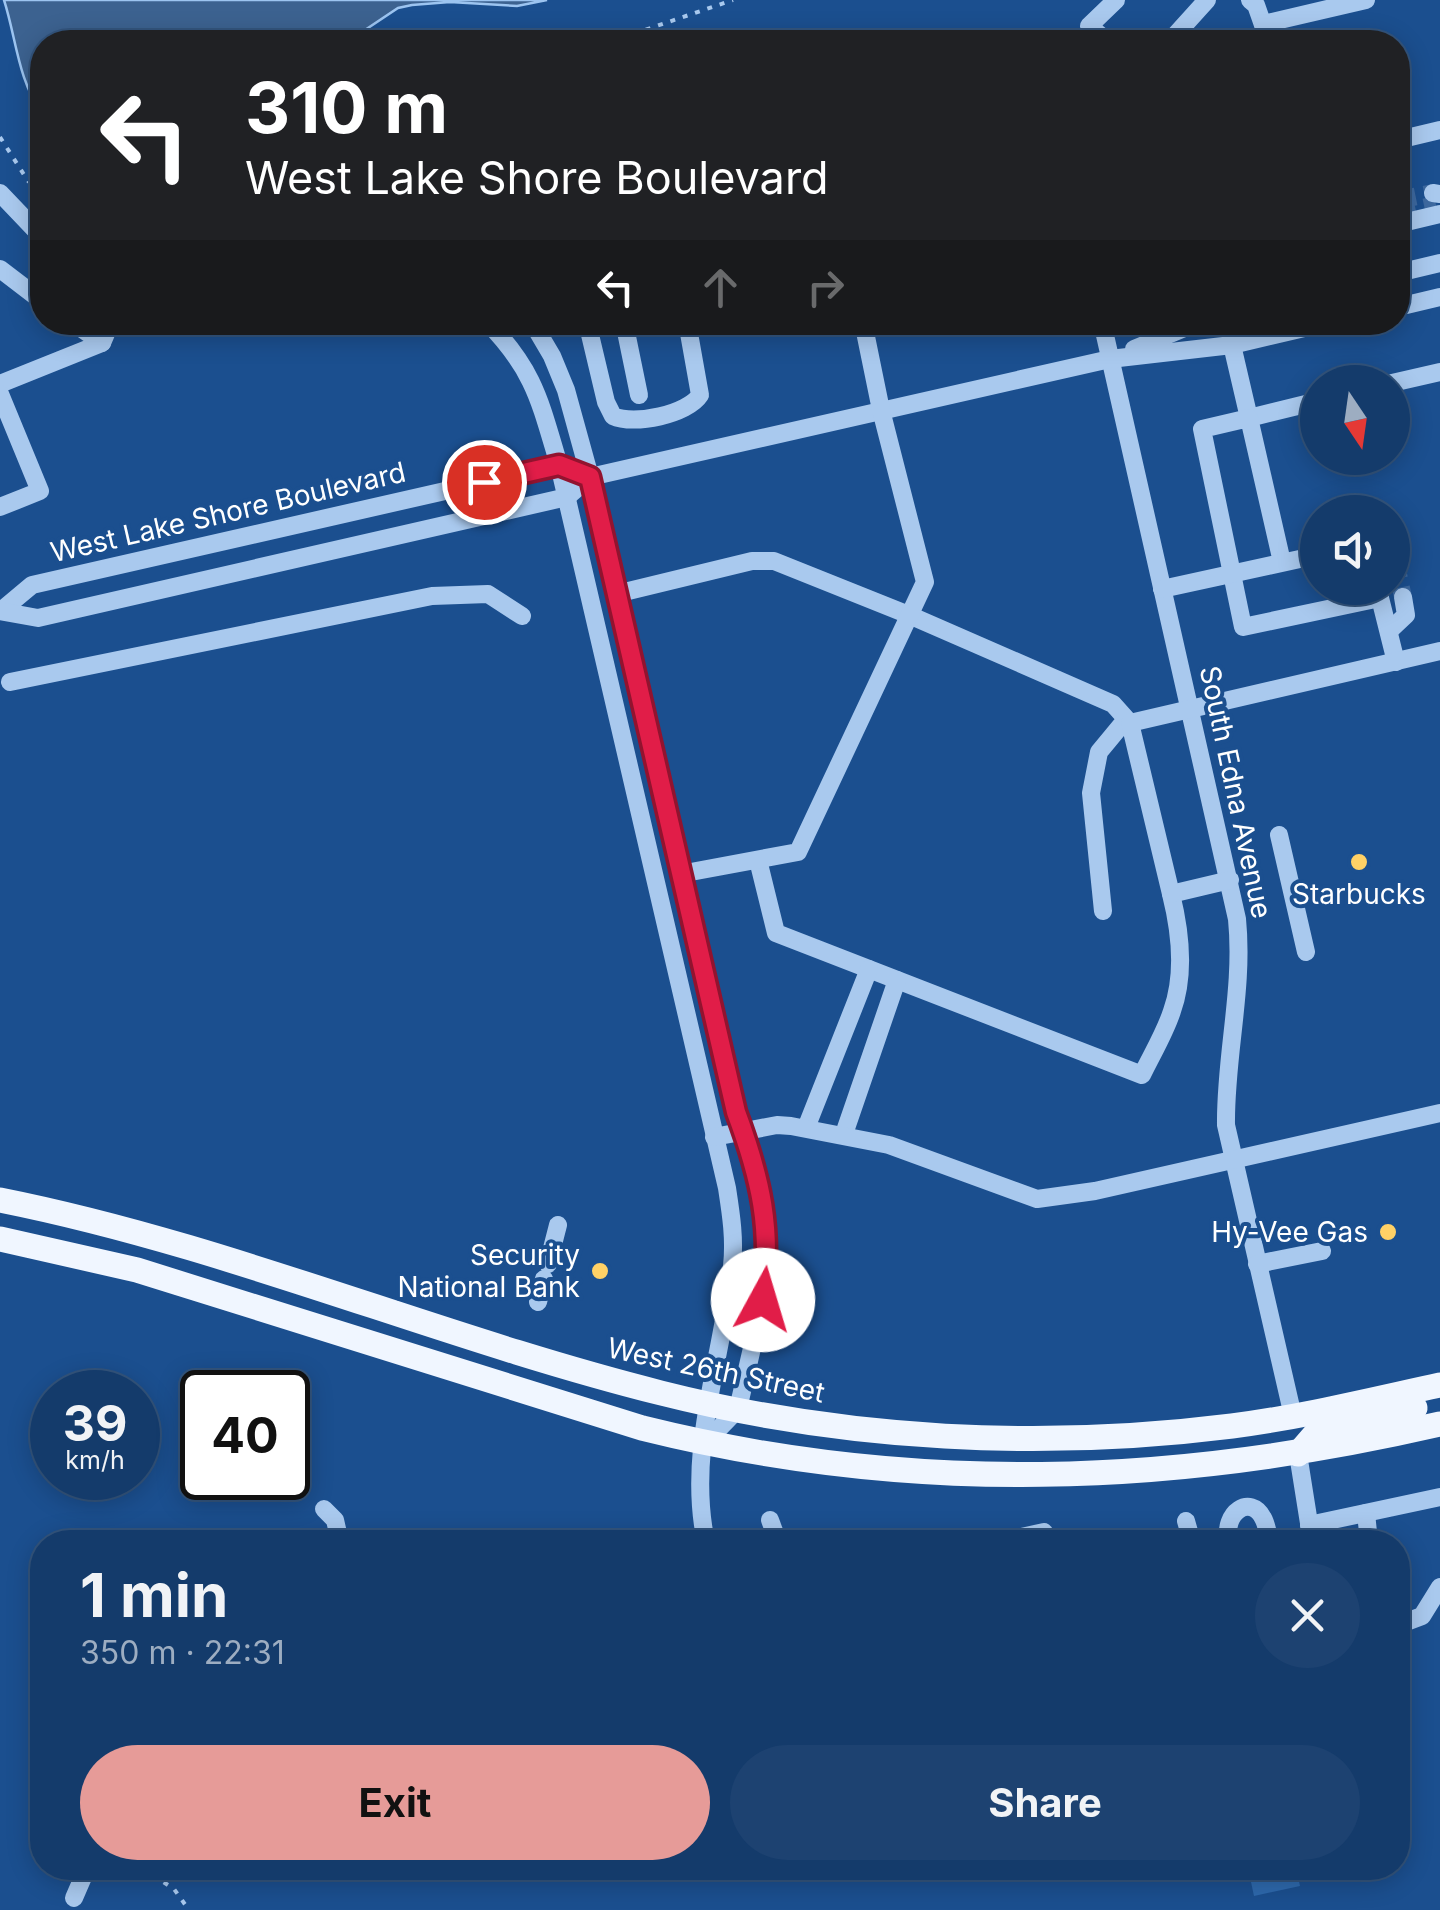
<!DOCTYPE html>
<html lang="en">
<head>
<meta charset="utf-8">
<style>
	:root { --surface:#143b6b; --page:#1d4271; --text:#f1f3f6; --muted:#9dadc1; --line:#33557e; --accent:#e69b98 }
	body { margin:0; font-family:Inter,sans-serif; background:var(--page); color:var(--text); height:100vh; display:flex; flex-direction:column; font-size:38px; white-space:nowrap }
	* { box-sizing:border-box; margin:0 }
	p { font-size:32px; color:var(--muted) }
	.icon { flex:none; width:55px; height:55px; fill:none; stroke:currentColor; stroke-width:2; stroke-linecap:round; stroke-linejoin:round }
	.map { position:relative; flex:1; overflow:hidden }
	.sheet { position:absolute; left:30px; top:1530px; width:1380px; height:350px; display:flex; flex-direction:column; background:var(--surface); border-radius:40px; box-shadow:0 5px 25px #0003,0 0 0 2px var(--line) }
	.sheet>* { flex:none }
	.top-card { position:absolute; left:30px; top:30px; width:1380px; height:305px; border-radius:40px; box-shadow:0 5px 25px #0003,0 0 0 2px var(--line); background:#202124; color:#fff; overflow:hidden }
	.needle { width:65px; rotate:167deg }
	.buttons { position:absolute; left:1300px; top:365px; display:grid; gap:20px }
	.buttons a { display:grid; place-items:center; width:110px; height:110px; border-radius:50%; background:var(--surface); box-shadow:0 5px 25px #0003,0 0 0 2px var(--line); font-size:50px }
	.speed { position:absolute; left:30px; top:1370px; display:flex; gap:20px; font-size:50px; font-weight:700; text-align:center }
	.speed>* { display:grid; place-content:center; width:130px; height:130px; border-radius:50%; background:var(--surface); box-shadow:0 5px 25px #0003,0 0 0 2px var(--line); line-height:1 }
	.speed small { font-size:25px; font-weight:400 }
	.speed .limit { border:5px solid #111; border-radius:15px; background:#fff; color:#111 }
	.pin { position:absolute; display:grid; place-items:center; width:85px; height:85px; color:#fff; margin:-42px; border:5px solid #fff; border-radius:50%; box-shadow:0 2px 10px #0007 }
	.me { position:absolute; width:110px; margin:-55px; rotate:6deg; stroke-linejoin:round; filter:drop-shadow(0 0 8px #0008) }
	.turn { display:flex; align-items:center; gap:35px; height:210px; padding:0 50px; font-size:45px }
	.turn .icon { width:130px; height:130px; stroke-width:2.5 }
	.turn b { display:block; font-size:70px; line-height:85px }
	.lanes { display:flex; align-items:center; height:95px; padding:0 50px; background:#0003; justify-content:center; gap:50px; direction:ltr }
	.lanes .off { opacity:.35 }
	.round { display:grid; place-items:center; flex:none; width:105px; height:105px; border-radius:52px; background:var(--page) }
	.head { display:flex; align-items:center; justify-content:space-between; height:170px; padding:0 50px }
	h1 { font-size:60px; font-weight:700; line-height:75px }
	.primary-button { display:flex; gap:20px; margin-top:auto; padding:20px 50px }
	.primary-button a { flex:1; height:115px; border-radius:60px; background:var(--accent); color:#111; font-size:40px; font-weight:700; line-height:115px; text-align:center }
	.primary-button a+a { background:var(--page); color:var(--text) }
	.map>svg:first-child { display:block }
</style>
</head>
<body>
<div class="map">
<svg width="1440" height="1910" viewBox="0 0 1440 1910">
	<rect width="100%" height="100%" fill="#1b4f8f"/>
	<!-- green -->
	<path fill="#2e69ad" d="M1248 1868H1296L1300 1886 1254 1896Z"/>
	<!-- water -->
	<path fill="#3c6290" stroke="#9cc4f0" stroke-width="2.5" d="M4 0H547L517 6 450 2 412 5 398 8 347 42H42V113C18 81 16 37 4 0Z"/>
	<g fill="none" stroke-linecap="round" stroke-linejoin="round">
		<!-- minor-tunnel -->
		<g stroke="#3d69a0" stroke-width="18" stroke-dasharray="18 9" stroke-linecap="butt">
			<path d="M1398 200 1433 193"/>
			<path d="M1398 213 1436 205"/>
			<path d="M1395 561 1403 597"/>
		</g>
		<!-- path -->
		<g stroke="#a9c9ee" stroke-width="4" stroke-dasharray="5 8" stroke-linecap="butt">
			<path d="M569 42 633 34 733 0"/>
			<path d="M0 137 28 181 42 192"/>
			<path d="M142 1868 174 1889 189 1910"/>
		</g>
		<!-- minor -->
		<g stroke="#a9c9ee" stroke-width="18">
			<path d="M1250 0 1256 5 1269 42"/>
			<path d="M1263 24 1366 0"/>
			<path d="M1108 42 1089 26 1116 0"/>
			<path d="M1169 42 1207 0"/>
			<path d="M1398 140 1440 130"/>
			<path d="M0 193 42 237"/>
			<path d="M1433 193 1440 194"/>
			<path d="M1398 224 1440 214"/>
			<path d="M0 269 42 301"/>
			<path d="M1398 273 1440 263"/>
			<path d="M1398 307 1440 297"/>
			<path d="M487 322C535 371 540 402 559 465L727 1188C731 1214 735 1239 732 1266 723 1358 686 1449 706 1542"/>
			<path d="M532 322 552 356 566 390 590 477 702 969 736 1112 757 1172 766 1217 767 1269 763 1300 738 1409 704 1444"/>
			<path d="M587 322 606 402 613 416C634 426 688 414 700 395L687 322"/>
			<path d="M624 322 639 395"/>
			<path d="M1102 322 1237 919C1244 989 1225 1056 1226 1125L1293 1416"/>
			<path d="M102 343 111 322"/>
			<path d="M1232 345 1249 418 1318 401"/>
			<path d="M1134 349 1199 322"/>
			<path d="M1392 383 1440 372"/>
			<path d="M0 384 102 343 72 322"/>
			<path d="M0 394 40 491 0 507"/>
			<path d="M1392 551 1395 561"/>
			<path d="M1282 562 1249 418 1202 429 1243 627 1380 598 1378 588"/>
			<path d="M1162 589 1318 555"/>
			<path d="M616 594 752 561H774L909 615 1113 704 1130 723H1123L1099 752 1091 793 1103 911"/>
			<path d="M1380 598 1396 662"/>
			<path d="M2 610 32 585 559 465 568 468"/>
			<path d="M0 611 38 618 567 497 590 477 1110 359 1232 345 1330 322"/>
			<path d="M1389 631 1406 615 1403 597"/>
			<path d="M10 682 432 596 488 594 522 616"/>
			<path d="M1279 835 1306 952"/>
			<path d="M758 860 776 933 1142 1075C1152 1054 1165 1033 1172 1011 1185 975 1180 930 1171 894L1230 880"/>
			<path d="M680 874 798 852 925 582 881 410 863 322"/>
			<path d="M1171 894 1130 723 1440 651"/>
			<path d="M806 1128 869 969"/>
			<path d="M844 1134 897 980"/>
			<path d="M714 1137 777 1125 791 1126 889 1145 1037 1199 1095 1191 1440 1113"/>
			<path d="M548 1264 558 1225"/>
			<path d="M1257 1264 1322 1251"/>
			<path d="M538 1302 544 1279"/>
			<path d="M1298 1454 1312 1542"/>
			<path d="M324 1509 335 1520 340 1542"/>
			<path d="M1366 1513 1369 1542"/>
			<path d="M770 1520 778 1542"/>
			<path d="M1186 1521 1192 1542"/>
			<path d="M1309 1525 1440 1497"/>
			<path d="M1098 1538 1099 1542"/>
			<path d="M998 1542 1044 1532 1046 1542"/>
			<path d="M1229 1542C1222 1512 1251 1494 1263 1518 1267 1525 1268 1535 1270 1542"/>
			<path d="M1398 1625 1422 1616 1440 1587"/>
			<path d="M74 1898 87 1868"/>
		</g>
		<!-- major -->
		<g stroke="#f0f6ff" stroke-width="25">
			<path d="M0 1200C226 1245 438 1337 661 1393 847 1440 1042 1450 1232 1426 1302 1417 1371 1400 1440 1385"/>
			<path d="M0 1239 137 1270 642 1428C911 1495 1172 1486 1440 1424"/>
			<path d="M1298 1454 1317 1432 1415 1408"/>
		</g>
	</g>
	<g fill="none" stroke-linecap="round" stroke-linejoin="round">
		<!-- route casing -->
		<g stroke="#92132f" stroke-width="25">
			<path id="route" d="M484 482 559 465 590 477 736 1112C761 1179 772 1229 763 1300"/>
		</g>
		<!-- route -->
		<use href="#route" stroke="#e11d48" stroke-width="18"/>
	</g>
	<!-- markers -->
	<g fill="#ffd166" stroke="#1b4f8f" stroke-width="4">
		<circle cx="1359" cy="862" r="10"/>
		<circle cx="1388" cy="1232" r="10"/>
		<circle cx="600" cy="1271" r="10"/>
	</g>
	<g text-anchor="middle" stroke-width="8" stroke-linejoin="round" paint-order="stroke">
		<!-- street labels -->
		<g font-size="28" fill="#fff" stroke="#1b4f8f">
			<text transform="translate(228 512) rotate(-13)" y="10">West Lake Shore Boulevard</text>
			<text transform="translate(1236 792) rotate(78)" y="10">South Edna Avenue</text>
			<text transform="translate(716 1370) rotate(12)" y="10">West 26th Street</text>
		</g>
		<!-- poi labels -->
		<g font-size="28" fill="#fff" stroke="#1b4f8f" text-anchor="end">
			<text x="1359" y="904" text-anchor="middle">Starbucks</text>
			<text x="1368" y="1242">Hy-Vee Gas</text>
			<text x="580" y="1265">Security<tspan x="580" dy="32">National Bank</tspan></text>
		</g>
	</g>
</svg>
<div class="buttons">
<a><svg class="needle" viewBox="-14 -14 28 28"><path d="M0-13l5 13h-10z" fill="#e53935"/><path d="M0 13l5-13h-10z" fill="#9dadc1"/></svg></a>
<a><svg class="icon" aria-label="sound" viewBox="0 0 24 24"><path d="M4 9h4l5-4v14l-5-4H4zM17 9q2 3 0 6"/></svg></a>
</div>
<div class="speed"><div>39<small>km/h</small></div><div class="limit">40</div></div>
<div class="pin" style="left:484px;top:482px;background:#d93025"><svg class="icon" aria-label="arrive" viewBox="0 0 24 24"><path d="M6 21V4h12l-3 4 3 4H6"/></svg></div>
<svg class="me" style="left:763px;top:1300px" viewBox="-20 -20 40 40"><circle r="19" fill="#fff"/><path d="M0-13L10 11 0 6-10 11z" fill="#e11d48"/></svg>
<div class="top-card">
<div class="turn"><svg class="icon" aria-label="left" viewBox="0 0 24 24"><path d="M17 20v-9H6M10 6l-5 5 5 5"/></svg><div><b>310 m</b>West Lake Shore Boulevard</div></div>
<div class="lanes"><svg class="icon" aria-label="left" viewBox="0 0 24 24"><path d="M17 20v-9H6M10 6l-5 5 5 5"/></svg><svg class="icon off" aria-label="ahead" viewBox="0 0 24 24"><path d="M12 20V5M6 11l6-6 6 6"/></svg><svg class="icon off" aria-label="right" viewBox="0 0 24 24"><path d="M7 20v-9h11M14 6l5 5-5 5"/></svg></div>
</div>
<section class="sheet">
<div class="head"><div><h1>1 min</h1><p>350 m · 22:31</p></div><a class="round"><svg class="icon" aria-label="close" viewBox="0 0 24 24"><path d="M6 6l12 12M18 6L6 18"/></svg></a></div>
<div class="primary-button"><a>Exit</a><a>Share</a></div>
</section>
</div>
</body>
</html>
